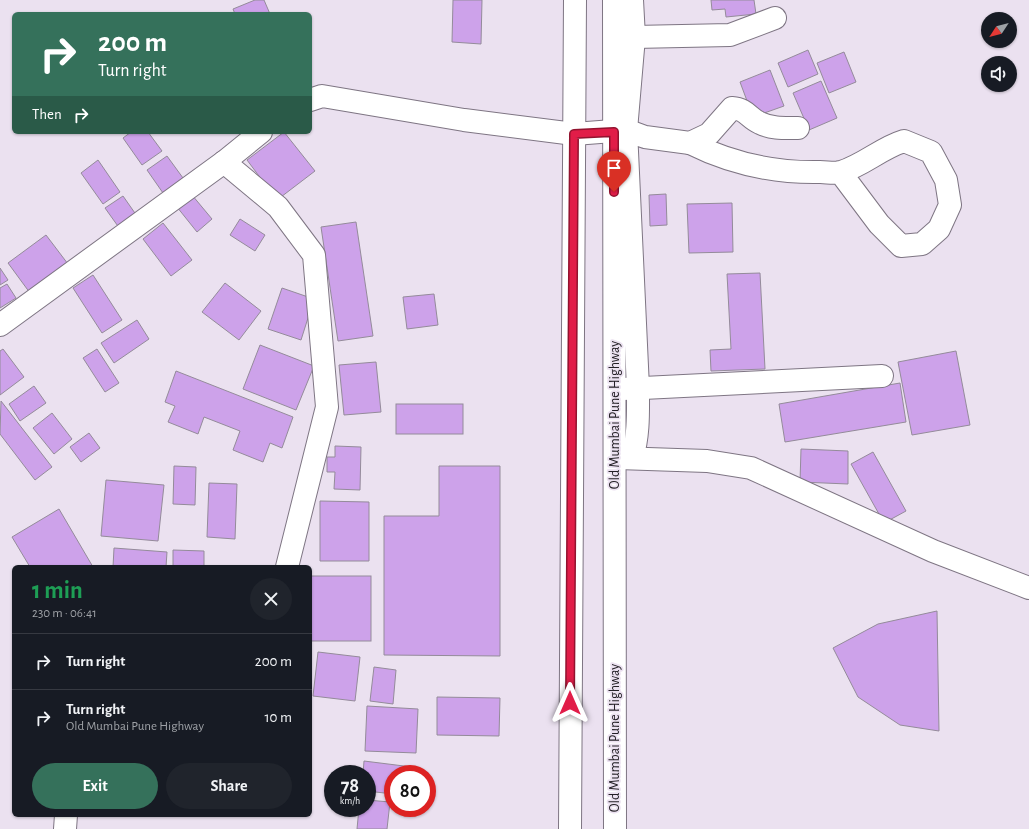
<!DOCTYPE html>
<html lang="en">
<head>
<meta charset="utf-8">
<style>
	:root { --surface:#171b24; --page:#20242c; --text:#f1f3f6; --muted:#9ea1a6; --line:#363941; --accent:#35715b }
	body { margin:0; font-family:"Alegreya Sans",sans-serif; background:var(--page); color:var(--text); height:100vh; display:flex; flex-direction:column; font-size:15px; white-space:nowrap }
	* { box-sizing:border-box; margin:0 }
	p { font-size:13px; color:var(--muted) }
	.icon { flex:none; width:22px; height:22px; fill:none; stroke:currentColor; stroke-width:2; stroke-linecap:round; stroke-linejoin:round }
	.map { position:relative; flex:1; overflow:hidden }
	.drawer { position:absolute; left:12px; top:565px; width:300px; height:252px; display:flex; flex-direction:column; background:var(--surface); border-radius:6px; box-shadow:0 1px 3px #0004 }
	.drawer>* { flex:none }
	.top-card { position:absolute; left:12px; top:12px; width:300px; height:122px; border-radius:6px; box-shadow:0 1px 3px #0004; background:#35715b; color:#fff; overflow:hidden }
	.needle { width:26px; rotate:234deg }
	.buttons { position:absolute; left:981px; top:12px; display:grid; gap:8px }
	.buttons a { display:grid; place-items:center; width:36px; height:36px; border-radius:50%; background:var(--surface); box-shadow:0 1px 3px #0004; font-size:20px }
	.speed { position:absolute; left:324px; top:765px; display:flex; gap:8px; font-size:20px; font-weight:700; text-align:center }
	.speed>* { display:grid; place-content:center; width:52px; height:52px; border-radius:50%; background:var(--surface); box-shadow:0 1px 3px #0004; line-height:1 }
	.speed small { font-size:10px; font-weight:400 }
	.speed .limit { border:6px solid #d22; background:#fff; color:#111 }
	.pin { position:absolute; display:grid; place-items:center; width:34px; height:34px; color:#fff; margin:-41px -17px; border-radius:50% 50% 50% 0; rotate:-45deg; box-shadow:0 0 4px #0007 }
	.pin .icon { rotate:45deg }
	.me { position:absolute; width:44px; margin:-22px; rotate:0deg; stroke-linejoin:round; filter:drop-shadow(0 0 3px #0008) }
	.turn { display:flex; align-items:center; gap:14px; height:84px; padding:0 20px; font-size:18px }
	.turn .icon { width:52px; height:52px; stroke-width:2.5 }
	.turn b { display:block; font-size:28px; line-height:34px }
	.then { display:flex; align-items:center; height:38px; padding:0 20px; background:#0003; gap:8px; font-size:15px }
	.round { display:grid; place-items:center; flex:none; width:42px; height:42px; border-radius:21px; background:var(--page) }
	.headline { display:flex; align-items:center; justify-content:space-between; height:68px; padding:0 20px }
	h1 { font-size:24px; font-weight:700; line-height:30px; color:#1e9e55 }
	.button { display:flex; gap:8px; margin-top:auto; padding:8px 20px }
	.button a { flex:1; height:46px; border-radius:24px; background:var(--accent); color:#fff; font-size:16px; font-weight:700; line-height:46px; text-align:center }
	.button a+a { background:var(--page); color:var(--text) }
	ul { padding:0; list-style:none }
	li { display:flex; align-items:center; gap:12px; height:56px; padding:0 20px; border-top:1px solid var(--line) }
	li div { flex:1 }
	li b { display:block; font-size:15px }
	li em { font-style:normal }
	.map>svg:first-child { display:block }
</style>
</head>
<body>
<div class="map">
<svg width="1029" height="829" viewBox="0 0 1029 829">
	<rect width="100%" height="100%" fill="#ebe1f0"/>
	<!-- building -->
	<g fill="#cda2ea" stroke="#948b9a">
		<path d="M255 0H264L270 14H235L233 9Z"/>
		<path d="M453 0H482L481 44 452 42Z"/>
		<path d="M711 0H754L756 14 726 17 725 9 712 10Z"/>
		<path d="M808 50 818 74 788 87 778 63Z"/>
		<path d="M844 52 856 82 829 93 817 63Z"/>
		<path d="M770 70 784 106 753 117 740 82Z"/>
		<path d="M821 81 837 118 809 130 793 93Z"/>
		<path d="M131 132H148L162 151 142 165 123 138Z"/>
		<path d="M284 132 315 171 277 200 247 160Z"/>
		<path d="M167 156 183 178 163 193 147 170Z"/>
		<path d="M98 160 120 192 103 204 81 173Z"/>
		<path d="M666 194 667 225 650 226 649 195Z"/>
		<path d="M192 195 212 219 197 232 177 207Z"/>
		<path d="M123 196 137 216 120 229 105 208Z"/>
		<path d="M732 203 733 252 689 253 687 204Z"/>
		<path d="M240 219 265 235 255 251 230 235Z"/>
		<path d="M356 222 373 336 338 341 321 227Z"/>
		<path d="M163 223 192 260 171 276 143 239Z"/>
		<path d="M46 235 68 264 30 293 8 263Z"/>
		<path d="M0 268 8 280 0 285Z"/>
		<path d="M760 273 765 369 711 371 710 350 731 349 727 274Z"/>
		<path d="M93 275 122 320 102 333 73 288Z"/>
		<path d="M225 283 261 311 239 340 202 312Z"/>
		<path d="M7 284 16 298 0 308V288Z"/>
		<path d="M282 288 314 299 301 340 268 329Z"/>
		<path d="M434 294 438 325 407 329 403 297Z"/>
		<path d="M137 320 149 339 114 363 101 343Z"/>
		<path d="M260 345 314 366 296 410 243 389Z"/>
		<path d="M3 349 24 377 0 395V351Z"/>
		<path d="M97 349 119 383 105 392 83 358Z"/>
		<path d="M956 351 970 425 912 435 898 362Z"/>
		<path d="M376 362 381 412 344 415 339 365Z"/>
		<path d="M176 371 293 417 282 448 270 443 263 462 233 450 240 431 204 417 198 434 168 422 175 406 165 402Z"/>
		<path d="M900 383 906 422 785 442 779 404Z"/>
		<path d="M34 386 46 403 20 421 9 404Z"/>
		<path d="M1 401 52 467 35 480 0 434Z"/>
		<rect x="396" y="404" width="67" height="30"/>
		<path d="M52 413 72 439 54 454 33 428Z"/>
		<path d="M89 433 100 448 81 462 70 447Z"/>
		<path d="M335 446 361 447 360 490 334 489 335 472H327V457H335Z"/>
		<path d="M801 449 848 451V484L800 482Z"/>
		<path d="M873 452 906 511 884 523 851 464Z"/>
		<path d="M174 466 196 467 195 505 173 504Z"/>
		<path d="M439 466H500V656L384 655V516H439Z"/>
		<path d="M106 480 164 485 158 541 101 536Z"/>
		<path d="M209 483 237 484 235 539 207 537Z"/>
		<path d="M320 501 369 502V561H320Z"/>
		<path d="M59 509 93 567H30L12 537Z"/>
		<path d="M114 548 167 552 166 567H113Z"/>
		<path d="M173 550 204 551V567H173Z"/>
		<rect x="310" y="576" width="61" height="65"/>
		<path d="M937 611 939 731 900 725 858 697 833 648 878 624Z"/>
		<path d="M318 652 360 657 355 701 313 696Z"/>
		<path d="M374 667 396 670 393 704 370 701Z"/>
		<path d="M437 697 500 698 499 736 437 735Z"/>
		<path d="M367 706 418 709 416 753 365 751Z"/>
		<path d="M364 761 412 767 411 774H393V794L367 791V774H363Z"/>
		<path d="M367 800 390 802 387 829H357L359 808H367Z"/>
	</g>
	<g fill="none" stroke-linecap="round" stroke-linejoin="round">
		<!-- minor casing -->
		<g stroke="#7e7583" stroke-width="24">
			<g id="minor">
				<path d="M634 37 730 35 775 18"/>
				<path d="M310 100 322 96 464 120 574 134 626 130 634 37 632 0"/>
				<path d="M690 143C730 163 775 173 820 172 827 172 835 174 841 172 864 165 881 148 904 141L931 152 946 180 950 205 939 229 922 244 901 246 879 224 840 172"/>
				<path d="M224 162 278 207 314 255 327 407 287 567"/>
				<path d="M0 325 224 162 261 132"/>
				<path d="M623 389 882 376"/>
				<path d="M618 458 707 461 751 468 933 551 1029 588"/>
				<path d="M632 458C639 435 638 412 638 388L626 130 645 137 690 143 709 134 732 108C747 109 748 118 760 123 772 129 785 128 798 128"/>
				<path d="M65 829 66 815"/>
			</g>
		</g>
		<!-- highway casing -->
		<g stroke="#7e7583" stroke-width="24">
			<g id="highway">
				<path d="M614 0 615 829"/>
				<path d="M570 829 575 0"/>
			</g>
		</g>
		<!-- minor -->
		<use href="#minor" stroke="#fff" stroke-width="22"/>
		<!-- highway -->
		<use href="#highway" stroke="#fff" stroke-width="22"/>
	</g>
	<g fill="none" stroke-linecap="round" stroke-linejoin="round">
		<!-- route casing -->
		<g stroke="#92132f" stroke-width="10">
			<path id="route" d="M570 703 574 134 614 132V192"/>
		</g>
		<!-- route -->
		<use href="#route" stroke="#e11d48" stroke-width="7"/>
	</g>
	<g text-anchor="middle" stroke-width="3.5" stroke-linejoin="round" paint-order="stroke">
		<!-- street labels -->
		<g font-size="14" fill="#242026" stroke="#ebe1f0">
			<text transform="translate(614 415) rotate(-90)" y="5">Old Mumbai Pune Highway</text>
			<text transform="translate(614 738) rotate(-90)" y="5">Old Mumbai Pune Highway</text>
		</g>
	</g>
</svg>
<div class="buttons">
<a><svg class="needle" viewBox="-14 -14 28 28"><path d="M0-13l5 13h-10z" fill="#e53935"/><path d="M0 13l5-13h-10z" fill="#9ea1a6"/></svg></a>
<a><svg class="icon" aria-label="sound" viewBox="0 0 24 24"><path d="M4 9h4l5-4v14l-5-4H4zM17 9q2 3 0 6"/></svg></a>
</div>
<div class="speed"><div>78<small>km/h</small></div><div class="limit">80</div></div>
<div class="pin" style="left:614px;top:192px;background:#d93025"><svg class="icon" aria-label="arrive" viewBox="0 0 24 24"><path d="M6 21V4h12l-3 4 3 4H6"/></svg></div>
<svg class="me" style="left:570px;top:703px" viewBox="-20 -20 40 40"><path d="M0-17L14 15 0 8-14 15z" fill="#e11d48" stroke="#fff" stroke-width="4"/></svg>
<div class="top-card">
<div class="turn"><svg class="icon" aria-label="right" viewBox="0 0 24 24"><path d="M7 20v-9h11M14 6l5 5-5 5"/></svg><div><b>200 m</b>Turn right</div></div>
<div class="then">Then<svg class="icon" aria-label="right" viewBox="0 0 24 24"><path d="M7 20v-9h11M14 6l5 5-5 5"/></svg></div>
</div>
<section class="drawer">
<div class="headline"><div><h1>1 min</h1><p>230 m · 06:41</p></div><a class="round"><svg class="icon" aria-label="close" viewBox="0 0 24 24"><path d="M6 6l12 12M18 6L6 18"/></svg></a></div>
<ul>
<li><svg class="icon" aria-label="right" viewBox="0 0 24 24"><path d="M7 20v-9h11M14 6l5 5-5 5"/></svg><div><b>Turn right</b></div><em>200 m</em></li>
<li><svg class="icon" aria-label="right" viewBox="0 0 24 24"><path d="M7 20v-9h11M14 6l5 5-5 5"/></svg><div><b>Turn right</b><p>Old Mumbai Pune Highway</p></div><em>10 m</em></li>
</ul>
<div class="button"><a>Exit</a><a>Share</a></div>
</section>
</div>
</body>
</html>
